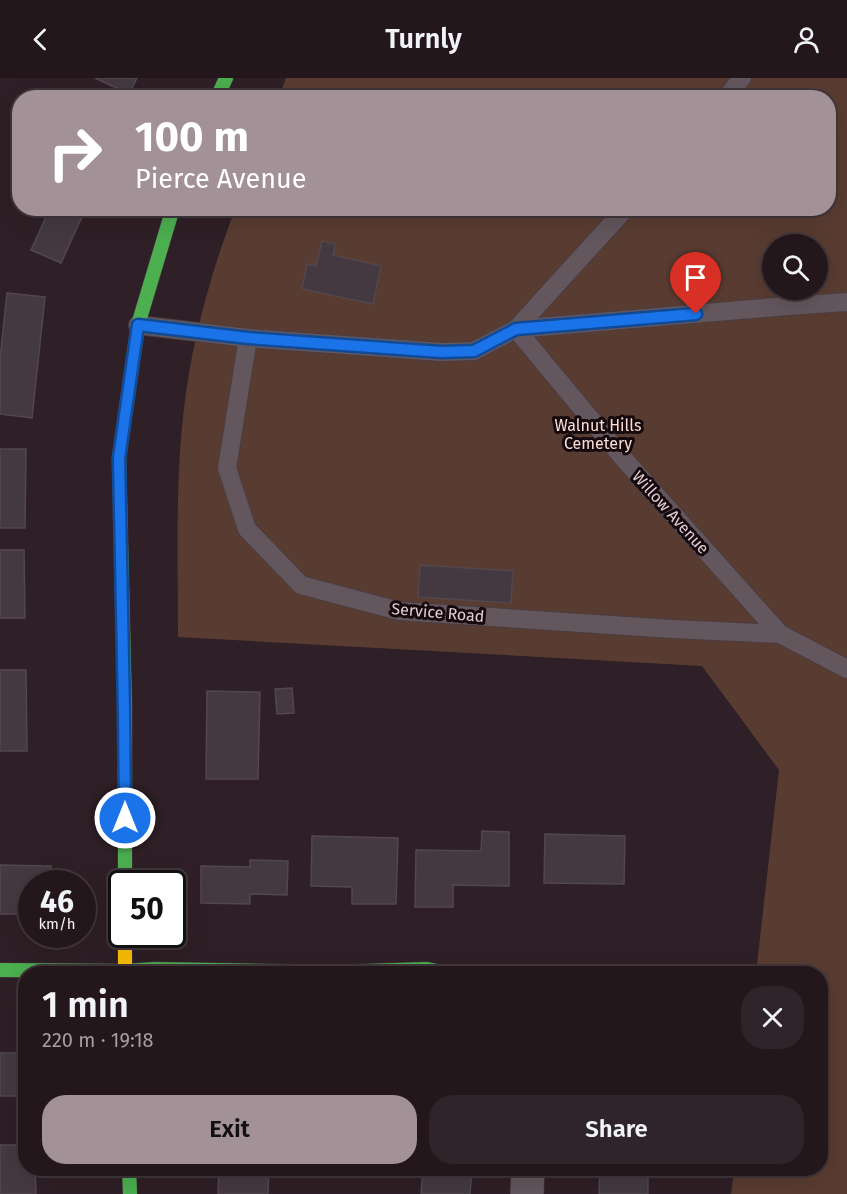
<!DOCTYPE html>
<html lang="en">
<head>
<meta charset="utf-8">
<style>
	:root { --surface:#23171c; --page:#2f2429; --text:#f1f3f6; --muted:#a39fa3; --line:#40363b; --accent:#a39198 }
	body { margin:0; font-family:"Fira Sans",sans-serif; background:var(--page); color:var(--text); height:100vh; display:flex; flex-direction:column; font-size:22px; white-space:nowrap }
	* { box-sizing:border-box; margin:0 }
	p { font-size:20px; color:var(--muted) }
	.icon { flex:none; width:33px; height:33px; fill:none; stroke:currentColor; stroke-width:2; stroke-linecap:round; stroke-linejoin:round }
	.map { position:relative; flex:1; overflow:hidden }
	.sheet { position:absolute; left:18px; top:888px; width:810px; height:210px; display:flex; flex-direction:column; background:var(--surface); border-radius:24px; box-shadow:0 6px 24px #0002,0 0 0 2px var(--line) }
	.sheet>* { flex:none }
	.banner { position:absolute; left:12px; top:12px; width:824px; height:126px; border-radius:24px; box-shadow:0 6px 24px #0002,0 0 0 2px var(--line); background:#a39198; color:#fff; overflow:hidden }
	.fabs { position:absolute; left:762px; top:156px; display:grid; gap:12px }
	.fabs a { display:grid; place-items:center; width:66px; height:66px; border-radius:50%; background:var(--surface); box-shadow:0 6px 24px #0002,0 0 0 2px var(--line); font-size:30px }
	.speed { position:absolute; left:18px; top:792px; display:flex; gap:12px; font-size:30px; font-weight:700; text-align:center }
	.speed>* { display:grid; place-content:center; width:78px; height:78px; border-radius:50%; background:var(--surface); box-shadow:0 6px 24px #0002,0 0 0 2px var(--line); line-height:1 }
	.speed small { font-size:15px; font-weight:400 }
	.speed .limit { border:3px solid #111; border-radius:9px; background:#fff; color:#111 }
	.pin { position:absolute; display:grid; place-items:center; width:51px; height:51px; color:#fff; margin:-62px -26px; border-radius:50% 50% 50% 0; rotate:-45deg; box-shadow:0 0 6px #0007 }
	.pin .icon { rotate:45deg }
	.me { position:absolute; width:66px; margin:-33px; rotate:0deg; stroke-linejoin:round; filter:drop-shadow(0 0 4px #0008) }
	.turn { display:flex; align-items:center; gap:21px; height:126px; padding:0 24px; font-size:27px }
	.turn .icon { width:78px; height:78px; stroke-width:2.5 }
	.turn b { display:block; font-size:42px; line-height:51px }
	.round { display:grid; place-items:center; flex:none; width:63px; height:63px; border-radius:24px; background:var(--page) }
	.head { display:flex; align-items:center; justify-content:space-between; height:102px; padding:0 24px }
	h1 { font-size:36px; font-weight:600; line-height:45px }
	.primary-button { display:flex; gap:12px; margin-top:auto; padding:12px 24px }
	.primary-button a { flex:1; height:69px; border-radius:24px; background:var(--accent); color:#111; font-size:24px; font-weight:600; line-height:69px; text-align:center }
	.primary-button a+a { background:var(--page); color:var(--text) }
	header { display:flex; justify-content:space-between; align-items:center; height:78px; padding:0 24px; background:var(--surface); font-size:27px; font-weight:600 }
	.map>svg:first-child { display:block }
</style>
</head>
<body>
<header><svg class="icon" aria-label="back" viewBox="0 0 24 24"><path d="M15 5l-7 7 7 7"/></svg>Turnly<svg class="icon" aria-label="person" viewBox="0 0 24 24"><circle cx="12" cy="8" r="4"/><path d="M4 21q1-7 8-7t8 7"/></svg></header>
<div class="map">
<svg width="847" height="1116" viewBox="0 0 847 1116">
	<rect width="100%" height="100%" fill="#2f1f26"/>
	<!-- green -->
	<path fill="#593c31" fill-rule="evenodd" d="M286 0H847V1116H731L734 1091 820 1090V896L756 895 779 692 702 588 178 559C178 482 175 405 184 330 192 261 211 195 235 131L828 130V20L279 19ZM772 166H818V212H772Z"/>
	<!-- building -->
	<g fill="#453941" stroke="#53474e" stroke-width="1.5">
		<path d="M95 0H137L129 16Z"/>
		<path d="M50 130H86L61 185 31 172Z"/>
		<path d="M322 163 336 166 333 177 381 188 373 226 302 211 307 186 316 188Z"/>
		<path d="M7 215 45 219 32 340 0 336V281Z"/>
		<path d="M0 371H26L25 450H0Z"/>
		<path d="M0 472H24L25 540H0Z"/>
		<path d="M420 487 513 493 511 525 418 519Z"/>
		<path d="M0 592H26L27 673H0Z"/>
		<path d="M292 610 294 635 277 636 275 611Z"/>
		<path d="M207 613 260 614 258 701H206Z"/>
		<path d="M482 753 509 754V808L453 807V829H415L416 772 481 773Z"/>
		<path d="M545 756 625 758 624 806 544 805Z"/>
		<path d="M312 758 398 760 396 826H352V809L311 808Z"/>
		<path d="M250 782 288 783 287 817 250 816V826L201 825V788L250 789Z"/>
		<path d="M0 787 51 788V806H32V836H0Z"/>
		<rect x="0" y="975" width="26" height="43"/>
		<path d="M0 1067H26V1090H35L36 1116H0Z"/>
		<path d="M219 1090H269L268 1116H218Z"/>
		<path d="M423 1090H472L470 1116H421Z"/>
		<path d="M600 1091 648 1092V1116H599Z"/>
	</g>
	<g fill="none" stroke-linecap="round" stroke-linejoin="round">
		<!-- lane casing -->
		<g stroke="#4a3d42" stroke-width="20">
			<g id="lane">
				<path d="M726 20 742 0"/>
				<path d="M138 247 248 260 441 274 474 273 516 251 787 228 847 224"/>
				<path d="M516 251 623 380 780 556 847 591"/>
				<path d="M516 251 626 130"/>
				<path d="M248 260 227 390 247 451 301 507 399 533 672 551 780 556"/>
			</g>
		</g>
		<!-- street casing -->
		<g stroke="#4a3d42" stroke-width="34">
			<path id="street" d="M527 1116 528 1090"/>
		</g>
		<!-- fast casing -->
		<g stroke="#4a3d42" stroke-width="15">
			<g id="fast">
				<path d="M217 20 226 0"/>
				<path d="M125 806V631L119 380 138 247 173 130"/>
				<path d="M0 892 125 893 155 891 335 894 427 891 451 896"/>
				<path d="M129 1090 130 1116"/>
			</g>
		</g>
		<!-- slow casing -->
		<g stroke="#4a3d42" stroke-width="15">
			<path id="slow" d="M125 856V896"/>
		</g>
		<!-- lane -->
		<use href="#lane" stroke="#63565c" stroke-width="18"/>
		<!-- street -->
		<use href="#street" stroke="#63565c" stroke-width="33"/>
		<!-- fast -->
		<use href="#fast" stroke="#4caf50" stroke-width="14"/>
		<!-- slow -->
		<use href="#slow" stroke="#ffc107" stroke-width="14"/>
	</g>
	<g fill="none" stroke-linecap="round" stroke-linejoin="round">
		<!-- route casing -->
		<g stroke="#114b97" stroke-width="15">
			<path id="route" d="M125 740 124 632 119 380 138 247 248 260 441 274 474 273 516 251 696 236"/>
		</g>
		<!-- route -->
		<use href="#route" stroke="#1a73e8" stroke-width="10"/>
	</g>
	<g text-anchor="middle" stroke-width="6" stroke-linejoin="round" paint-order="stroke">
		<!-- park labels -->
		<g font-size="16" fill="#f8ded4" stroke="#15090d">
			<text x="598" y="353">Walnut Hills<tspan x="598" dy="18">Cemetery</tspan></text>
		</g>
		<!-- street labels -->
		<g font-size="16" fill="#e1ced5" stroke="#15090d">
			<text transform="translate(671 434) rotate(48)" y="6">Willow Avenue</text>
			<text transform="translate(438 534) rotate(5)" y="6">Service Road</text>
		</g>
	</g>
</svg>
<div class="fabs">
<a><svg class="icon" aria-label="search" viewBox="0 0 24 24"><circle cx="10" cy="10" r="6"/><path d="M15 15l6 6"/></svg></a>
</div>
<div class="speed"><div>46<small>km/h</small></div><div class="limit">50</div></div>
<div class="pin" style="left:696px;top:236px;background:#d93025"><svg class="icon" aria-label="arrive" viewBox="0 0 24 24"><path d="M6 21V4h12l-3 4 3 4H6"/></svg></div>
<svg class="me" style="left:125px;top:740px" viewBox="-20 -20 40 40"><circle r="17" fill="#1a73e8" stroke="#fff" stroke-width="3"/><path d="M0-11L8 9 0 5-8 9z" fill="#fff"/></svg>
<div class="banner">
<div class="turn"><svg class="icon" aria-label="right" viewBox="0 0 24 24"><path d="M7 20v-9h11M14 6l5 5-5 5"/></svg><div><b>100 m</b>Pierce Avenue</div></div>
</div>
<section class="sheet">
<div class="head"><div><h1>1 min</h1><p>220 m · 19:18</p></div><a class="round"><svg class="icon" aria-label="close" viewBox="0 0 24 24"><path d="M6 6l12 12M18 6L6 18"/></svg></a></div>
<div class="primary-button"><a>Exit</a><a>Share</a></div>
</section>
</div>
</body>
</html>
